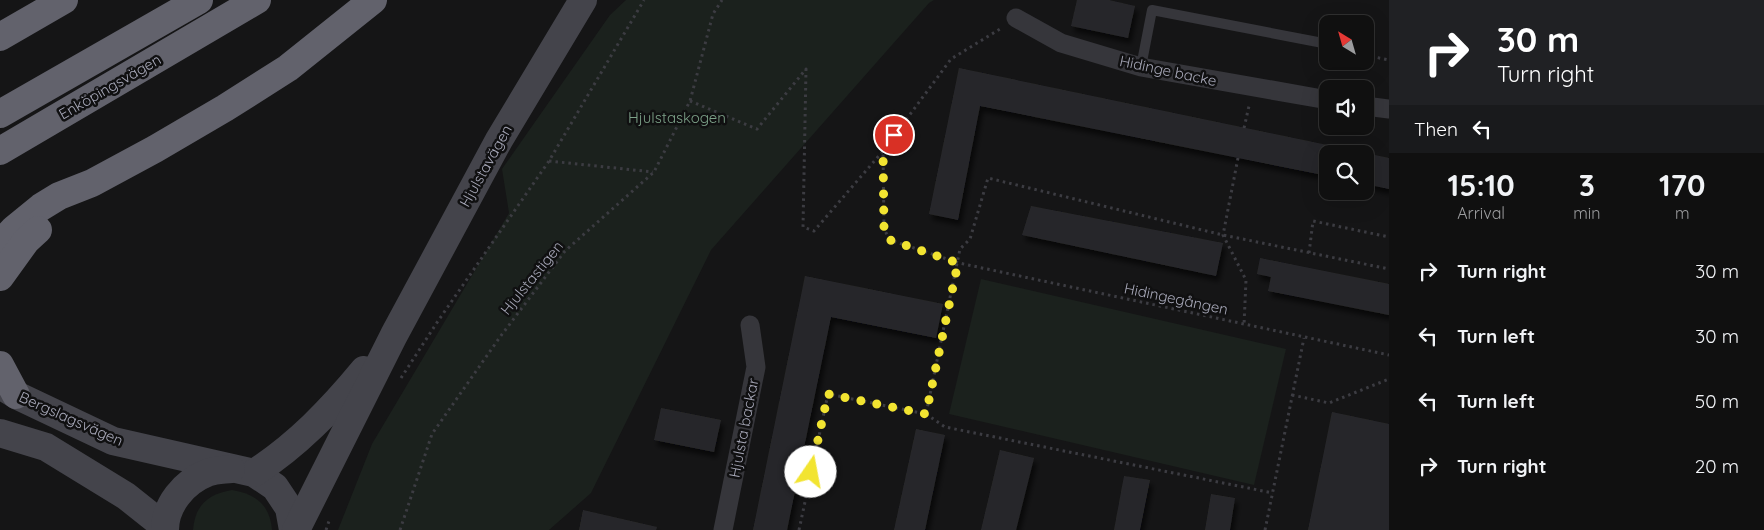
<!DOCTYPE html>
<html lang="en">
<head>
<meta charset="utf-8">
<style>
	:root { --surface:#101010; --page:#191919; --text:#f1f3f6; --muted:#9c9d9f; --line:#303030 }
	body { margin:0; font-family:Quicksand,sans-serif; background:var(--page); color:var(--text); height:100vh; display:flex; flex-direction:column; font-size:19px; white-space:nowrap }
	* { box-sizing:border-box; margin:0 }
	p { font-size:16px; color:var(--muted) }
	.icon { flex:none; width:28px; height:28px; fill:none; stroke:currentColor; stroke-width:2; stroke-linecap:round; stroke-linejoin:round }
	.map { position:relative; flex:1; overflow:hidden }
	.sheet { display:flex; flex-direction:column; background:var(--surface); width:375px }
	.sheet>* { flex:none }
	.guide { background:#202124; color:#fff; overflow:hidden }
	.needle { width:32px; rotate:323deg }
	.controls { position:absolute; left:1319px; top:15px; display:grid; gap:10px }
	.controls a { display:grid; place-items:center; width:55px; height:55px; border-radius:10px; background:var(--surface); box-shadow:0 5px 20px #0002,0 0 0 1px var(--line); font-size:25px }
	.pin { position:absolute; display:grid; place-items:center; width:42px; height:42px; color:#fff; margin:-21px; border:2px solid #fff; border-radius:50%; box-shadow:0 1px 5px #0007 }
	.me { position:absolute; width:55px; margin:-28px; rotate:12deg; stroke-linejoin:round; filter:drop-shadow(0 0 4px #0008) }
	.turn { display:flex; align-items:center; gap:18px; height:105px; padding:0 25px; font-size:22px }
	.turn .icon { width:65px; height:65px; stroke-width:2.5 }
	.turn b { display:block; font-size:35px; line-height:42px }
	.then { display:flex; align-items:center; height:48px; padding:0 25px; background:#0003; gap:10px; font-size:19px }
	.eta { display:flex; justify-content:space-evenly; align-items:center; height:85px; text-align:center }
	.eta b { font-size:30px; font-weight:800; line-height:35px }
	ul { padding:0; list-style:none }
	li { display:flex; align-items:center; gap:15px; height:65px; padding:0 25px }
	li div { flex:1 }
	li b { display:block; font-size:19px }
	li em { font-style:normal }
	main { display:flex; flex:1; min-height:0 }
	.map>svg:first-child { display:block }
</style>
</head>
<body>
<main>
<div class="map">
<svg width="1389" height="530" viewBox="0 0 1389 530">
	<defs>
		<filter id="shadow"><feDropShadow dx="3" dy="5.5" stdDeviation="2.5" flood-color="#0009"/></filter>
	</defs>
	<rect width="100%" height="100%" fill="#151516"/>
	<!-- green -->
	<g fill="#1b211d">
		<path d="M626 0H934L929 3 711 250 591 493 549 530H338L372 444 509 213 502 169 610 15Z"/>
		<path d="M981 279 1286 349 1254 485 949 414Z"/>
		<path d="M232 490C256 494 270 505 272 530H193C195 505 208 494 232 490Z"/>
	</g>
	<!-- building -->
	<g fill="#28282a" filter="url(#shadow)">
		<path d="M1077 0H1109L1135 6 1128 38 1071 26Z"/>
		<path d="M959 68 1389 158V189L1365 184V154H1328V176L980 106 958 220 929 214Z"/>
		<path d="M1031 206 1223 243 1216 276 1022 235Z"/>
		<path d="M1260 258 1389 284V315L1268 291 1271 277 1257 274Z"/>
		<path d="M805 276 943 304 936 338 831 317 787 530H753Z"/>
		<path d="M661 408 721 420 714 452 654 440Z"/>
		<path d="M1332 412 1389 424V530H1308Z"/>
		<path d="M916 429 945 435 925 530H894Z"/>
		<path d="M1000 450 1034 458 1016 530H981Z"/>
		<path d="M1124 476 1150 480 1140 530H1114Z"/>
		<path d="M1211 494 1235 498 1230 530H1205Z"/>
		<path d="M583 510 657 527 656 530H579Z"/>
	</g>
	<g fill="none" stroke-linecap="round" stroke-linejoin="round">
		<!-- path -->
		<g stroke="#3c3c42" stroke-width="3" stroke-dasharray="2.5 4" stroke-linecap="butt">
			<path d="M1365 55 1389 60"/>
			<path d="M690 101 757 129 806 69 803 227 814 231 883 151 884 229 890 240 959 263 1389 355"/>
			<path d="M1244 128 1249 106"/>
			<path d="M883 151 951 59 1000 29"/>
			<path d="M1238 158 1223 235 1246 280 1244 325"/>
			<path d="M549 161 653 172"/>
			<path d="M1309 253 1313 221 1389 237"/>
			<path d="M401 378 438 321 549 161 644 0"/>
			<path d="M1292 395 1329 403 1389 379"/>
			<path d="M926 414 945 427 1273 493"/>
			<path d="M326 530 329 521"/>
			<path d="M400 530 432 434 500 337 565 251 654 172 690 101 713 14 722 0"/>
			<path d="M799 530 828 394 926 414 960 249 970 239 988 178 1223 235 1389 269"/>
			<path d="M1265 530 1304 338"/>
		</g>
		<!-- service -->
		<path stroke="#36363b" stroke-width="10" d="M1141 67 1152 10 1328 44"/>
		<!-- minor -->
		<g stroke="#36363b" stroke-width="19">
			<path d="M1016 18 1061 43 1141 67 1328 100"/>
			<path d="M1365 106 1389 109"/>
			<path d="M723 530 756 367 750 325"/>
		</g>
		<!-- secondary -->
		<g stroke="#44444b" stroke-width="28">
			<path d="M0 385 16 395 113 441 254 473 275 487 289 508 293 530"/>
			<path d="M0 433 46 447 126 496 165 527"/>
			<path d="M254 473C297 445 331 410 364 370"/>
			<path d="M165 530C165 505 184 482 207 473 214 470 223 470 231 469"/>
			<path d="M296 530 394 335 499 140 583 0"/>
		</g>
		<!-- motorway -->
		<g stroke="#62626c" stroke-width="28">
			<path d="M0 37 64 0"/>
			<path d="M0 114 199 0"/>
			<path d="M0 151 257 0"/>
			<path d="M0 244 14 229 41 207 59 196 92 183 155 149 225 108 288 68 373 0"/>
			<path d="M0 277 26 241 38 230"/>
			<path d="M0 365 16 395"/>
		</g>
	</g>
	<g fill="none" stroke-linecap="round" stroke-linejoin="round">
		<!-- route -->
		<path stroke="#f2e431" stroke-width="9" stroke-dasharray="0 16.2" d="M811 472 828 394 926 414 958 263 890 240 884 229 883 150 894 135"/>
	</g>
	<g text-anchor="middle" stroke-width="5" stroke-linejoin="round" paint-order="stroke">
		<!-- street labels -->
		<g font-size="15" fill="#a6a7b7" stroke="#101011">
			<text transform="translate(1168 71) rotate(12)" y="5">Hidinge backe</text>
			<text transform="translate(110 87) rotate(-30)" y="5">Enköpingsvägen</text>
			<text transform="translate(486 166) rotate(-61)" y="5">Hjulstavägen</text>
			<text transform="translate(532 278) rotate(-51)" y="5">Hjulstastigen</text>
			<text transform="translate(1176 299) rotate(12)" y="5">Hidingegången</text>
			<text transform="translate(71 419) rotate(24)" y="5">Bergslagsvägen</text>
			<text transform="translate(744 428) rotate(-79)" y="5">Hjulsta backar</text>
		</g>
		<!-- park labels -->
		<g font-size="15" fill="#7da289" stroke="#101011">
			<text x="677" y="123">Hjulstaskogen</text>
		</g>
	</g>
</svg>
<div class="controls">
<a><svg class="needle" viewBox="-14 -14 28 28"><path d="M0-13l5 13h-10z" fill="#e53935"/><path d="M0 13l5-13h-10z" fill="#9c9d9f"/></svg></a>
<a><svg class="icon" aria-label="sound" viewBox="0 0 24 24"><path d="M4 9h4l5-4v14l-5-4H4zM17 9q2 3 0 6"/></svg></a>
<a><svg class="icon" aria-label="search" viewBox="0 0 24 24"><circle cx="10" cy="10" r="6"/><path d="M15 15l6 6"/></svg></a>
</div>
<div class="pin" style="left:894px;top:135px;background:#d93025"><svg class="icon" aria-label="arrive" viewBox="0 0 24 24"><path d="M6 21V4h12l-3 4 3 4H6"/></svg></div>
<svg class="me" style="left:811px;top:472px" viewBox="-20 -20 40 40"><circle r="19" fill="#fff"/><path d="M0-13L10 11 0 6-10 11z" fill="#f2e431"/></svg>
</div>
<section class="sheet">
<div class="guide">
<div class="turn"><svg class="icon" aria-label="right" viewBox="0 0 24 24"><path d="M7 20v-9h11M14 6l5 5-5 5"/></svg><div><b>30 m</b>Turn right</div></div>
<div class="then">Then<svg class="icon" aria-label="left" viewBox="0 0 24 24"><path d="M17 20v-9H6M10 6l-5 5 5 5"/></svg></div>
</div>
<div class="eta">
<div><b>15:10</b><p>Arrival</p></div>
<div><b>3</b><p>min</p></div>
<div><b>170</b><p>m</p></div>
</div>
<ul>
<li><svg class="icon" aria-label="right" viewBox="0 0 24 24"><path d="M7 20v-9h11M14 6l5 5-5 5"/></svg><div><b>Turn right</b></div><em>30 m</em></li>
<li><svg class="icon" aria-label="left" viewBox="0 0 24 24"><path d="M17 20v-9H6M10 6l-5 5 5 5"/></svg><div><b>Turn left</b></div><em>30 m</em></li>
<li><svg class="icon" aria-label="left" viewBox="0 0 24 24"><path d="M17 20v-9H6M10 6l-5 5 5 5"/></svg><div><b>Turn left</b></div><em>50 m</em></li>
<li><svg class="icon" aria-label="right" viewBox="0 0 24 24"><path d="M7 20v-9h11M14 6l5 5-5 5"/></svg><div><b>Turn right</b></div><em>20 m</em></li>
</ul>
</section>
</main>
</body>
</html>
